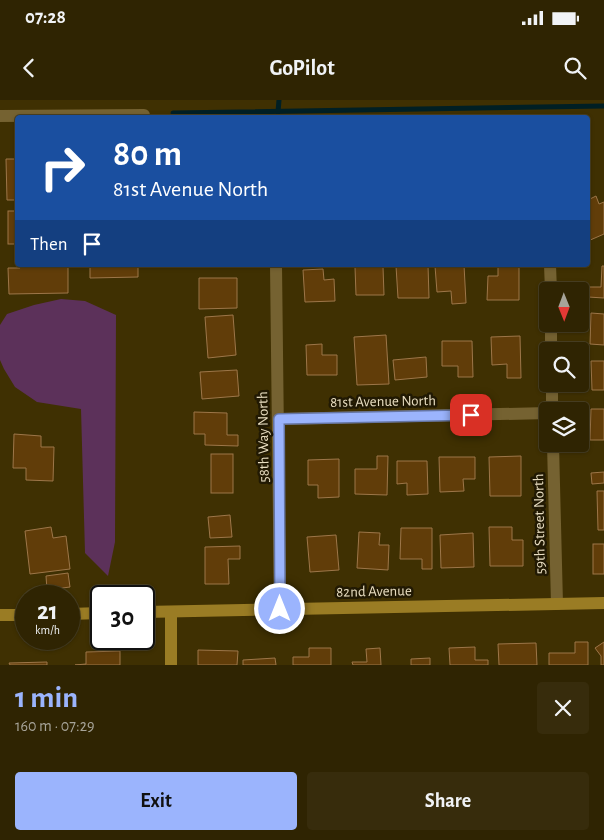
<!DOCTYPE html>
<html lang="en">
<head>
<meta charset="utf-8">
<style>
	:root { --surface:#2f2402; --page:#372c0c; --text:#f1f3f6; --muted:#a7a499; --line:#4a4124; --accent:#9bb4fd }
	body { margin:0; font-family:"Alegreya Sans",sans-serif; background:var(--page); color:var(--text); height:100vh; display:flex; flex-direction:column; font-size:19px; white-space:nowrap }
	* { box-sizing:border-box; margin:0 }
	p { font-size:16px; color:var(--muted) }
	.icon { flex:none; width:28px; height:28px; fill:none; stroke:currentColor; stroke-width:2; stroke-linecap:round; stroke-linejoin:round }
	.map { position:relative; height:565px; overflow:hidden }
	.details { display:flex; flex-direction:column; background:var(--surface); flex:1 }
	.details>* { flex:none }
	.top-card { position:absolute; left:15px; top:15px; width:575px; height:152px; border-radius:5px; box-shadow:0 1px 4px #0004,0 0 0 1px var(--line); background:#1a4fa0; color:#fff; overflow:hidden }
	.needle { width:32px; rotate:179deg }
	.buttons { position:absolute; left:539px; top:182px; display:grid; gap:10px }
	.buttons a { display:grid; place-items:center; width:50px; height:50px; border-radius:5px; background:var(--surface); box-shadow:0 1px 4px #0004,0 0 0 1px var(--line); font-size:25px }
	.speed { position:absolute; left:15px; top:485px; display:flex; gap:10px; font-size:25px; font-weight:700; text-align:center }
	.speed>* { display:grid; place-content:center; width:65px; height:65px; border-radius:50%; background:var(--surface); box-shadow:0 1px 4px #0004,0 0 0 1px var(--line); line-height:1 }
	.speed small { font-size:12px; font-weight:400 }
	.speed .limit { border:2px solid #111; border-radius:8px; background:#fff; color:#111 }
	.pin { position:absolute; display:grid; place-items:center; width:42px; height:42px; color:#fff; margin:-21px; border-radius:10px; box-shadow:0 2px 8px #0006 }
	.me { position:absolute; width:55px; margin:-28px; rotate:0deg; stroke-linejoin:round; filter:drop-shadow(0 0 4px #0008) }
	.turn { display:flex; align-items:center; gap:18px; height:105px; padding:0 15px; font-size:22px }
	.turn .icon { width:65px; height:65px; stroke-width:2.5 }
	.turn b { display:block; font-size:35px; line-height:42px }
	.then { display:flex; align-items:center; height:48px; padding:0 15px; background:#0003; gap:10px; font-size:19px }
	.round { display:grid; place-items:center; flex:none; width:52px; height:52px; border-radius:5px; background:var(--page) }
	.summary { display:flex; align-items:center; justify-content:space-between; height:85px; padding:0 15px }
	h1 { font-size:30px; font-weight:700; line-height:38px; color:var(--accent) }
	.cta { display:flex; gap:10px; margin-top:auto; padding:10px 15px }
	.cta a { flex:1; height:58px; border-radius:5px; background:var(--accent); color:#111; font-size:20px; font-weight:700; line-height:58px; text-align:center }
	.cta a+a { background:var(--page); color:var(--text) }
	.status { display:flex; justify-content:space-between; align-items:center; height:35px; padding:0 25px; background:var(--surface); direction:ltr }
	.status svg { height:14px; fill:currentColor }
	header { display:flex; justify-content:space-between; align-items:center; height:65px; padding:0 15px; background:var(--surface); font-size:22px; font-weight:700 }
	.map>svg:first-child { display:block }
</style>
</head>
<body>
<div class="status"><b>07:28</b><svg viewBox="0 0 49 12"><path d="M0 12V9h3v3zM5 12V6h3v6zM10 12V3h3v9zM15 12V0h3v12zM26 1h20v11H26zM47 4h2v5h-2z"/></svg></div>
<header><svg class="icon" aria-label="back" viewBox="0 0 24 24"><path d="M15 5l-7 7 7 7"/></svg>GoPilot<svg class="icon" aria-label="search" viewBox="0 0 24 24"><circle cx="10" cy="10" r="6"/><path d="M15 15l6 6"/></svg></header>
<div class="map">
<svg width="604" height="565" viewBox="0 0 604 565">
	<rect width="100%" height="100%" fill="#3f3002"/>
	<!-- green -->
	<path fill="#5c315a" d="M61 199 85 201 116 215 115 442 108 476 85 453 81 309 37 302 15 287 4 269 0 260V225L7 214 34 205Z"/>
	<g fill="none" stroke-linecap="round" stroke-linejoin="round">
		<!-- stream -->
		<g stroke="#001f24" stroke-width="5">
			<path d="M278 12 279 0"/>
			<path d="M173 13 604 6"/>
		</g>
	</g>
	<!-- building -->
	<g fill="#613d09" stroke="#9d7649">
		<path d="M6 59H18V100H7Z"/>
		<path d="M596 96 599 104 604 102V134L588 141V100Z"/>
		<rect x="8" y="111" width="10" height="33"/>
		<path d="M20 165H68V193L9 194 8 168H20Z"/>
		<path d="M90 165H138V177L90 178Z"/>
		<path d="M428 165 429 198H398L396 166Z"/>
		<path d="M464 165 466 203 452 204 451 191 437 192 435 166Z"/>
		<path d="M498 165H519V200H487L488 176H498Z"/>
		<path d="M602 166H604V198L588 197V187H601Z"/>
		<path d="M355 167H383L384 195H356Z"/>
		<path d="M323 169 324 180 334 179 335 201 305 202 303 170Z"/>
		<path d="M199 178H237V208L199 209Z"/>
		<path d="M591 213 604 214V245L590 244Z"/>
		<path d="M233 215 236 255 208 258 205 217Z"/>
		<path d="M386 235 389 284 357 285 354 237Z"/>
		<path d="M520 236 521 278H507V264L492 265 491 237Z"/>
		<path d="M442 241H472L473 277H458V266H442Z"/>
		<path d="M322 244V255H337V275H307L306 245Z"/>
		<path d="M426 257 427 277 395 280 393 260Z"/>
		<path d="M591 261H604V290H592Z"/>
		<path d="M237 270 239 296 202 299 200 272Z"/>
		<path d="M591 309H604V340H590Z"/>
		<path d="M194 312 227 313V335H238V346L205 345V334H194Z"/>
		<path d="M14 334 41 336V347H54L53 381 26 380V368H13Z"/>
		<rect x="211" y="354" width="22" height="39"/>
		<path d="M377 356H388L387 395 355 394V369H377Z"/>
		<path d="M521 356V396H490L489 357Z"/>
		<path d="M439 357H475V379H463L464 391 440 392Z"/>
		<path d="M339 359V397L318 398V385H308V360Z"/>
		<path d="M397 361H427L428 394 407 395V383L397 384Z"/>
		<path d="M604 372V383L592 384 591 373Z"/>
		<path d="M597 391H604V430H598Z"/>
		<path d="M230 415 232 437 210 438 208 417Z"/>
		<path d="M51 427 53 438 66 436 70 469 30 474 25 431Z"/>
		<path d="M489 427H512V440H523V466H490Z"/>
		<path d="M401 428H432V469H422V459H400Z"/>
		<path d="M359 432 380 433 379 445H389L388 470 357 468Z"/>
		<path d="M473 433 474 467 441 468 440 435Z"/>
		<path d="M336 435 339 470 310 472 307 437Z"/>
		<rect x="593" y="444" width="11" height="30"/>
		<path d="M240 446V459H228L229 484H205V447Z"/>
		<path d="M68 473 70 487 47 490 46 476Z"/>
		<path d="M575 542H588V565H549V553H575Z"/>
		<path d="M604 542V565H601V556L595 548Z"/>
		<path d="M536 543 537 565H499L498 544Z"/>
		<path d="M475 547V560H488V565H450L449 548Z"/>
		<path d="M309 548H331V565H293V557H309Z"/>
		<path d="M380 548 381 565H353L352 562H367L366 549Z"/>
		<path d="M198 550 238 551 237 565H198Z"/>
		<path d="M120 551V565H75L86 564V552Z"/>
		<path d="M275 558 276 565H243V560Z"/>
		<path d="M430 558V565H411V559Z"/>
		<path d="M47 562V565H10L9 563Z"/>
	</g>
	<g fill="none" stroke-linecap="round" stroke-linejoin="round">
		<!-- street -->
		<g stroke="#756231" stroke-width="12">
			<path d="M0 16 144 15"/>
			<path d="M276 165 280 509"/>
			<path d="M550 165 551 191"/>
			<path d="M551 224V251"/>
			<path d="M552 284V311"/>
			<path d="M279 319 548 313"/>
			<path d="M553 344 557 504"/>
		</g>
		<!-- secondary -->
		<g stroke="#9a7c24" stroke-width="12">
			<path d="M144 512 604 503"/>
			<path d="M171 512V565"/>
			<path d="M69 514 101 513"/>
			<path d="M0 515H26"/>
		</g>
	</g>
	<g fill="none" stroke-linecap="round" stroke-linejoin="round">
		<!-- route casing -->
		<g stroke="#6575a4" stroke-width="12">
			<path id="route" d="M280 509 279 319 471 315"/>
		</g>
		<!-- route -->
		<use href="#route" stroke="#9bb4fd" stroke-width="9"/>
	</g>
	<g text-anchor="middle" stroke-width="5" stroke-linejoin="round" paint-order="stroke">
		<!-- street labels -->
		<g font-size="15" fill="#e8ddc1" stroke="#211903">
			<text transform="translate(383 301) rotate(-1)" y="5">81st Avenue North</text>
			<text transform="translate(263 337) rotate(-91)" y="5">58th Way North</text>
			<text transform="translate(539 424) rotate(-91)" y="5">59th Street North</text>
			<text transform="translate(374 491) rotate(-1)" y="5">82nd Avenue</text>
		</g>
	</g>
</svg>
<div class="buttons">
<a><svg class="needle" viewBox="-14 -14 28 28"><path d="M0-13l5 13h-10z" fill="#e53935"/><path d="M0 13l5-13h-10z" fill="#a7a499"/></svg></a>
<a><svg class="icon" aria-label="search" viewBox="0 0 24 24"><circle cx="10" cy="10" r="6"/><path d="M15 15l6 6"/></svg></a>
<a><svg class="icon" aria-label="layers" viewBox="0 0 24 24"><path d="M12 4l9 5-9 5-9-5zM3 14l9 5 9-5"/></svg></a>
</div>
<div class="speed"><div>21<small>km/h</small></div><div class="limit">30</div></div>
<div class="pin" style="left:471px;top:315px;background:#d93025"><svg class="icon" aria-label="arrive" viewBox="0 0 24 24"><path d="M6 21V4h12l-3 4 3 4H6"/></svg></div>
<svg class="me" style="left:280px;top:509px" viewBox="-20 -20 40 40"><circle r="17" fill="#9bb4fd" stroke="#fff" stroke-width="3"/><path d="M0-11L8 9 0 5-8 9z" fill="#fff"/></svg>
<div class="top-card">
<div class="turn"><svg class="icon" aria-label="right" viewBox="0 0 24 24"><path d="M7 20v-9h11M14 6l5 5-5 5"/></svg><div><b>80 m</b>81st Avenue North</div></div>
<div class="then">Then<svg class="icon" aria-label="arrive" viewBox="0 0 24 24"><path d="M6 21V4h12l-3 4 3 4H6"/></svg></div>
</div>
</div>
<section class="details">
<div class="summary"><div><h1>1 min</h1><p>160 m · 07:29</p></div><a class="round"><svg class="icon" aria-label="close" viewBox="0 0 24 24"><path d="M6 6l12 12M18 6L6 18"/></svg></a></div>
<div class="cta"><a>Exit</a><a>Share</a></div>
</section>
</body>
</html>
